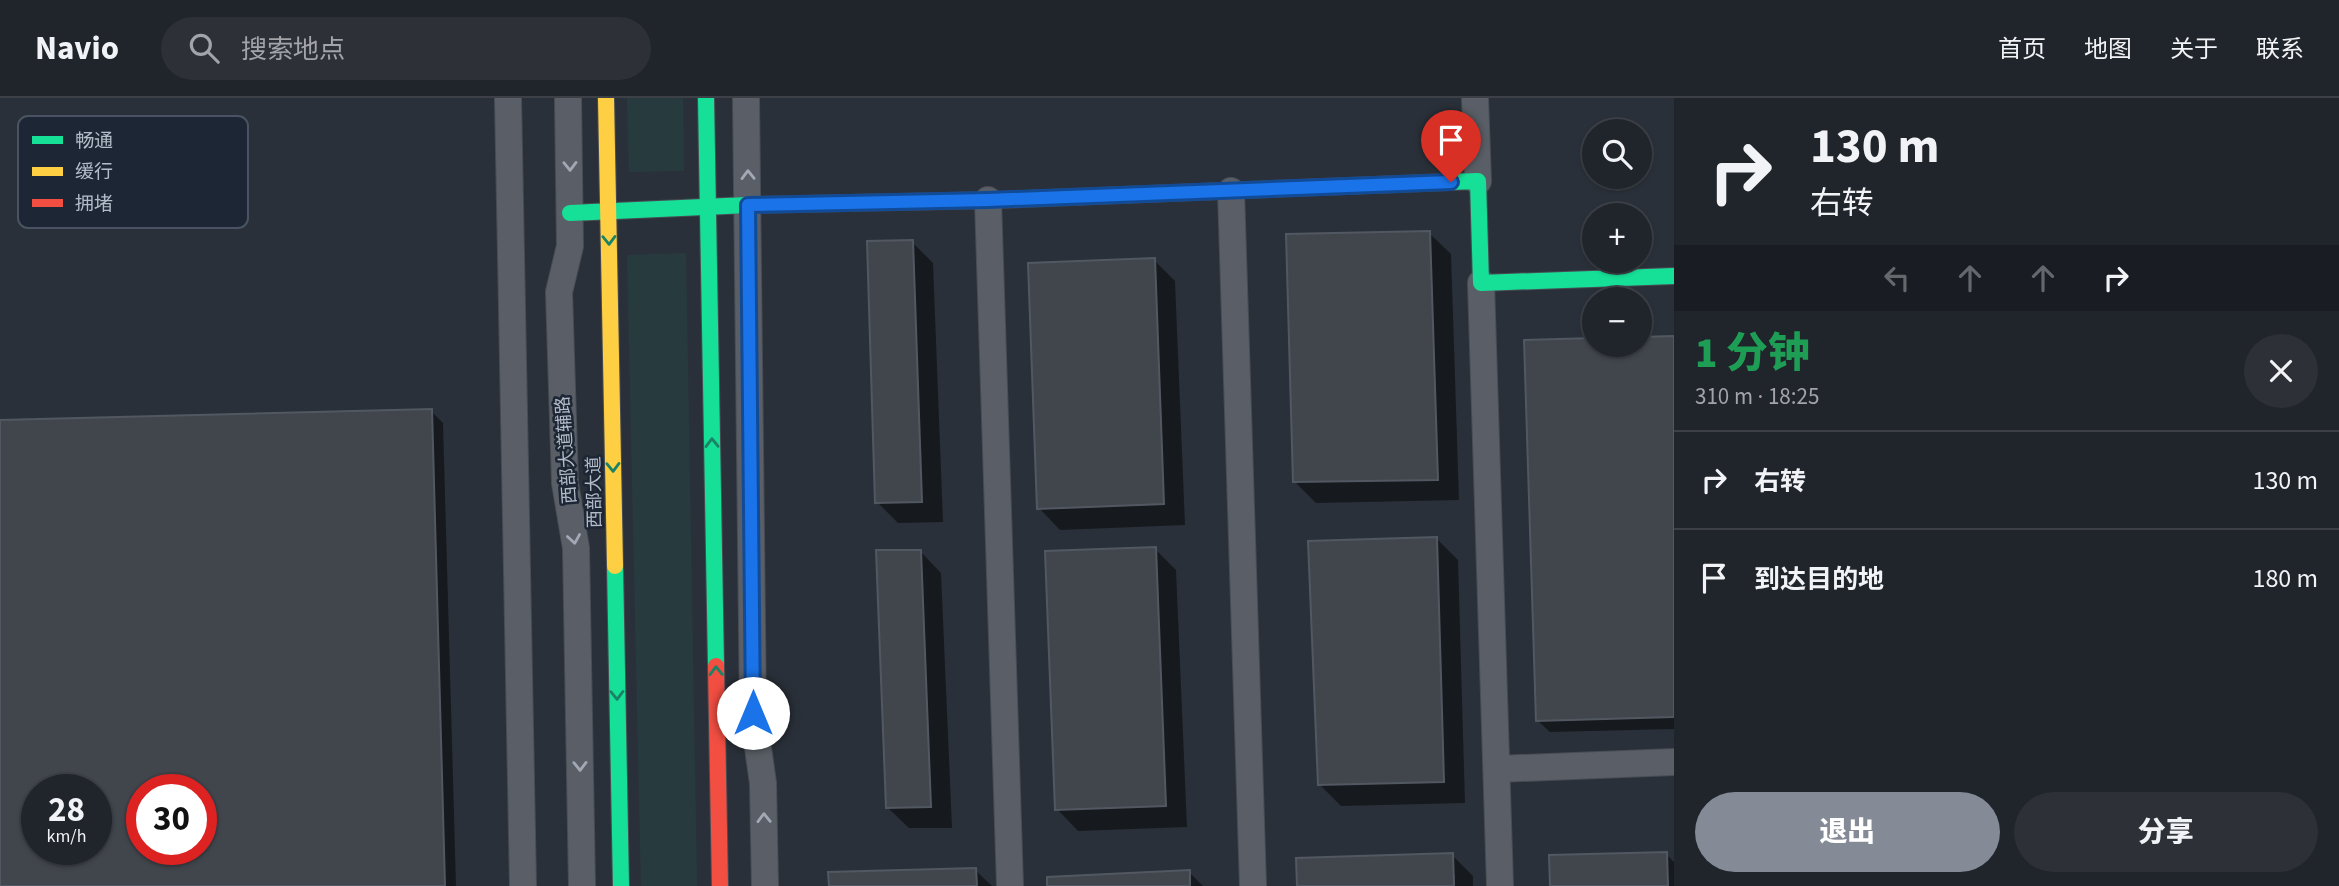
<!DOCTYPE html>
<html lang="zh">
<head>
<meta charset="utf-8">
<style>
	:root { --surface:#20242b; --page:#2d3037; --text:#f1f3f6; --muted:#a2a4a9; --line:#3d4147; --accent:#848b97 }
	body { margin:0; font-family:"Source Sans 3","Noto Sans SC",sans-serif; background:var(--page); color:var(--text); height:100vh; display:flex; flex-direction:column; font-size:26px; white-space:nowrap }
	* { box-sizing:border-box; margin:0 }
	p { font-size:23px; color:var(--muted) }
	.icon { flex:none; width:38px; height:38px; fill:none; stroke:currentColor; stroke-width:2; stroke-linecap:round; stroke-linejoin:round }
	.map { position:relative; flex:1; overflow:hidden }
	.drawer { display:flex; flex-direction:column; background:var(--surface); width:665px }
	.drawer>* { flex:none }
	.hud { background:#20242b; color:var(--text); overflow:hidden }
	.tools { position:absolute; left:1582px; top:21px; display:grid; gap:14px }
	.tools a { display:grid; place-items:center; width:70px; height:70px; border-radius:50%; background:var(--surface); box-shadow:0 2px 5px #0004,0 0 0 2px var(--line); font-size:35px }
	.speed { position:absolute; left:21px; top:676px; display:flex; gap:14px; font-size:35px; font-weight:700; text-align:center }
	.speed>* { display:grid; place-content:center; width:91px; height:91px; border-radius:50%; background:var(--surface); box-shadow:0 2px 5px #0004,0 0 0 2px var(--line); line-height:1 }
	.speed small { font-size:18px; font-weight:400 }
	.speed .limit { border:10px solid #d22; background:#fff; color:#111 }
	.pin { position:absolute; display:grid; place-items:center; width:60px; height:60px; color:#fff; margin:-72px -30px; border-radius:50% 50% 50% 0; rotate:-45deg; box-shadow:0 0 7px #0007 }
	.pin .icon { rotate:45deg }
	.me { position:absolute; width:77px; margin:-38px; rotate:0deg; stroke-linejoin:round; filter:drop-shadow(0 0 5px #0008) }
	.turn { display:flex; align-items:center; gap:24px; height:147px; padding:0 21px; font-size:32px }
	.turn .icon { width:91px; height:91px; stroke-width:2.5 }
	.turn b { display:block; font-size:49px; line-height:60px }
	.lanes { display:flex; align-items:center; height:66px; padding:0 21px; background:#0003; justify-content:center; gap:35px; direction:ltr }
	.lanes .off { opacity:.35 }
	.round { display:grid; place-items:center; flex:none; width:74px; height:74px; border-radius:37px; background:var(--page) }
	.overview { display:flex; align-items:center; justify-content:space-between; height:119px; padding:0 21px }
	h1 { font-size:42px; font-weight:800; line-height:52px; color:#1e9e55 }
	.primary-button { display:flex; gap:14px; margin-top:auto; padding:14px 21px }
	.primary-button a { flex:1; height:80px; border-radius:42px; background:var(--accent); color:#fff; font-size:28px; font-weight:800; line-height:80px; text-align:center }
	.primary-button a+a { background:var(--page); color:var(--text) }
	ul { padding:0; list-style:none }
	li { display:flex; align-items:center; gap:21px; height:98px; padding:0 21px; border-top:2px solid var(--line) }
	li div { flex:1 }
	li b { display:block; font-size:26px }
	li em { font-style:normal }
	header { display:flex; align-items:center; gap:42px; box-sizing:border-box; height:98px; padding:0 35px; background:var(--surface); border-bottom:2px solid var(--line) }
	header strong { font-size:33px }
	nav { display:flex; gap:38px; margin-inline-start:auto; font-size:24px }
	.search { width:490px; height:63px; background:var(--page); display:flex; align-items:center; gap:18px; box-sizing:border-box; padding:0 24px; border-radius:38px; color:var(--muted); font-size:26px }
	main { display:flex; flex:1; min-height:0 }
	.map>svg:first-child { display:block }
</style>
</head>
<body>
<header>
<strong>Navio</strong>
<div class="search"><svg class="icon" aria-label="search" viewBox="0 0 24 24"><circle cx="10" cy="10" r="6"/><path d="M15 15l6 6"/></svg>搜索地点</div>
<nav><a>首页</a><a>地图</a><a>关于</a><a>联系</a></nav>
</header>
<main>
<div class="map">
<svg width="1674" height="788" viewBox="0 0 1674 788">
	<rect width="100%" height="100%" fill="#2a3039"/>
	<!-- green -->
	<g fill="#273b3f">
		<path d="M627 0H683L684 73 629 74Z"/>
		<path d="M686 155 697 788H641L627 157Z"/>
	</g>
	<!-- shadow -->
	<g fill="#0007" fill-rule="evenodd">
		<path d="M1429 135 1451 156 1459 402 1316 405 1294 383Z"/>
		<path d="M912 144 933 165 943 424 898 425 877 404Z"/>
		<path d="M1154 162 1175 183 1185 427 1060 432 1039 410Z"/>
		<path d="M1674 240V631L1550 634 1537 622 1526 244 1594 242V247H1640V241Z"/>
		<path d="M431 313 443 325 456 788H0V324ZM37 691H96V751H37ZM142 691H201V751H142Z"/>
		<path d="M1437 441 1458 462 1465 705 1341 708 1320 687Z"/>
		<path d="M1155 451 1176 472 1187 729 1078 733 1057 711Z"/>
		<path d="M920 453 941 475 952 730H909L887 709Z"/>
		<path d="M1666 756 1674 764V788H1552Z"/>
		<path d="M1452 757 1473 778V788H1455V776H1451L1452 788H1299Z"/>
		<path d="M975 772 992 788H831Z"/>
		<path d="M1189 774 1203 788H1049Z"/>
	</g>
	<!-- building -->
	<g fill="#41464d" stroke="#525861" stroke-width="2" fill-rule="evenodd">
		<path d="M1430 133 1438 382 1293 384 1286 136Z"/>
		<path d="M913 142 922 404 875 405 867 143Z"/>
		<path d="M1155 160 1164 406 1037 411 1028 165Z"/>
		<path d="M1674 238V619L1536 623 1524 242 1594 240V247H1640V239Z"/>
		<path d="M432 311 445 788H0V322ZM37 691H96V751H37ZM142 691H201V751H142Z"/>
		<path d="M1437 439 1444 684 1318 687 1308 443Z"/>
		<path d="M1156 449 1166 708 1055 712 1045 453Z"/>
		<path d="M876 452H921L931 709 886 710Z"/>
		<path d="M1667 754 1668 788H1550L1549 757Z"/>
		<path d="M1453 755 1454 788H1297L1296 760Z"/>
		<path d="M976 770 977 788H829L828 774Z"/>
		<path d="M1190 772V788H1047V779Z"/>
	</g>
	<g fill="none" stroke-linecap="round" stroke-linejoin="round">
		<!-- street casing -->
		<g stroke="#484c53" stroke-width="28">
			<g id="street">
				<path d="M508 0 523 788"/>
				<path d="M568 0 570 148 559 194 565 385 576 450 582 788"/>
				<path d="M746 0 753 615 763 685 765 788"/>
				<path d="M1475 0 1478 83"/>
				<path d="M1231 93 1253 788"/>
				<path d="M988 102 1010 788"/>
				<path d="M1481 185 1500 788"/>
				<path d="M1497 671 1674 664"/>
			</g>
		</g>
		<!-- fast casing -->
		<g stroke="#484c53" stroke-width="18">
			<g id="fast">
				<path d="M706 0 716 568"/>
				<path d="M1449 84 1478 83 1481 185 1674 178"/>
				<path d="M570 115 748 107 996 102"/>
				<path d="M615 468 621 788"/>
			</g>
		</g>
		<!-- slow casing -->
		<g stroke="#484c53" stroke-width="18">
			<g id="slow">
				<path d="M606 0 615 468"/>
				<path d="M996 102 1449 84"/>
			</g>
		</g>
		<!-- jam casing -->
		<g stroke="#484c53" stroke-width="18">
			<path id="jam" d="M716 568 720 788"/>
		</g>
		<!-- street -->
		<use href="#street" stroke="#5a5f67" stroke-width="26"/>
		<!-- fast -->
		<use href="#fast" stroke="#16e098" stroke-width="16"/>
		<!-- slow -->
		<use href="#slow" stroke="#ffcf43" stroke-width="16"/>
		<!-- jam -->
		<use href="#jam" stroke="#f24e42" stroke-width="16"/>
	</g>
	<!-- one-way arrows -->
	<defs><path id="oneway-chevron" d="M-2-3.5L2.5 0L-2 3.5" fill="none" stroke-width="1.6" stroke-linecap="round" stroke-linejoin="round" transform="scale(1.75)"/></defs>
	<g stroke="#a2a9b5">
		<use href="#oneway-chevron" transform="translate(570 68) rotate(89)"/>
		<use href="#oneway-chevron" transform="translate(748 77) rotate(-91)"/>
		<use href="#oneway-chevron" transform="translate(574 441) rotate(81)"/>
		<use href="#oneway-chevron" transform="translate(580 668) rotate(89)"/>
		<use href="#oneway-chevron" transform="translate(764 720) rotate(-91)"/>
	</g>
	<g stroke="#1a8366">
		<use href="#oneway-chevron" transform="translate(609 142) rotate(89)"/>
		<use href="#oneway-chevron" transform="translate(712 345) rotate(-91)"/>
		<use href="#oneway-chevron" transform="translate(613 369) rotate(89)"/>
		<use href="#oneway-chevron" transform="translate(716 573) rotate(-91)"/>
		<use href="#oneway-chevron" transform="translate(617 597) rotate(89)"/>
	</g>
	<g fill="none" stroke-linecap="round" stroke-linejoin="round">
		<!-- route casing -->
		<g stroke="#114b97" stroke-width="18">
			<path id="route" d="M753 615 748 107 988 102 1451 84"/>
		</g>
		<!-- route -->
		<use href="#route" stroke="#1a73e8" stroke-width="12"/>
	</g>
	<g text-anchor="middle" stroke-width="5" stroke-linejoin="round" paint-order="stroke">
		<!-- street labels -->
		<g font-size="18" fill="#b4bcc9" stroke="#1d2634">
			<text transform="translate(566 352) rotate(-94)" y="6">西部大道辅路</text>
			<text transform="translate(594 394) rotate(-91)" y="6">西部大道</text>
		</g>
	</g>
	<!-- legend -->
	<rect x="18" y="18" width="230" height="112" rx="10" fill="#1d2634" stroke="#4a5361" stroke-width="2"/>
	<rect x="32" y="38" width="31" height="8" fill="#16e098"/>
	<rect x="32" y="69" width="31" height="9" fill="#ffcf43"/>
	<rect x="32" y="101" width="31" height="8" fill="#f24e42"/>
	<g font-size="19" fill="#b4bcc9">
		<text x="75" y="49">畅通</text>
		<text x="75" y="80">缓行</text>
		<text x="75" y="112">拥堵</text>
	</g>
</svg>
<div class="tools">
<a><svg class="icon" aria-label="search" viewBox="0 0 24 24"><circle cx="10" cy="10" r="6"/><path d="M15 15l6 6"/></svg></a>
<a>+</a>
<a>−</a>
</div>
<div class="speed"><div>28<small>km/h</small></div><div class="limit">30</div></div>
<div class="pin" style="left:1451px;top:84px;background:#d93025"><svg class="icon" aria-label="arrive" viewBox="0 0 24 24"><path d="M6 21V4h12l-3 4 3 4H6"/></svg></div>
<svg class="me" style="left:753px;top:615px" viewBox="-20 -20 40 40"><circle r="19" fill="#fff"/><path d="M0-13L10 11 0 6-10 11z" fill="#1a73e8"/></svg>
</div>
<section class="drawer">
<div class="hud">
<div class="turn"><svg class="icon" aria-label="right" viewBox="0 0 24 24"><path d="M7 20v-9h11M14 6l5 5-5 5"/></svg><div><b>130 m</b>右转</div></div>
<div class="lanes"><svg class="icon off" aria-label="left" viewBox="0 0 24 24"><path d="M17 20v-9H6M10 6l-5 5 5 5"/></svg><svg class="icon off" aria-label="ahead" viewBox="0 0 24 24"><path d="M12 20V5M6 11l6-6 6 6"/></svg><svg class="icon off" aria-label="ahead" viewBox="0 0 24 24"><path d="M12 20V5M6 11l6-6 6 6"/></svg><svg class="icon" aria-label="right" viewBox="0 0 24 24"><path d="M7 20v-9h11M14 6l5 5-5 5"/></svg></div>
</div>
<div class="overview"><div><h1>1 分钟</h1><p>310 m · 18:25</p></div><a class="round"><svg class="icon" aria-label="close" viewBox="0 0 24 24"><path d="M6 6l12 12M18 6L6 18"/></svg></a></div>
<ul>
<li><svg class="icon" aria-label="right" viewBox="0 0 24 24"><path d="M7 20v-9h11M14 6l5 5-5 5"/></svg><div><b>右转</b></div><em>130 m</em></li>
<li><svg class="icon" aria-label="arrive" viewBox="0 0 24 24"><path d="M6 21V4h12l-3 4 3 4H6"/></svg><div><b>到达目的地</b></div><em>180 m</em></li>
</ul>
<div class="primary-button"><a>退出</a><a>分享</a></div>
</section>
</main>
</body>
</html>
